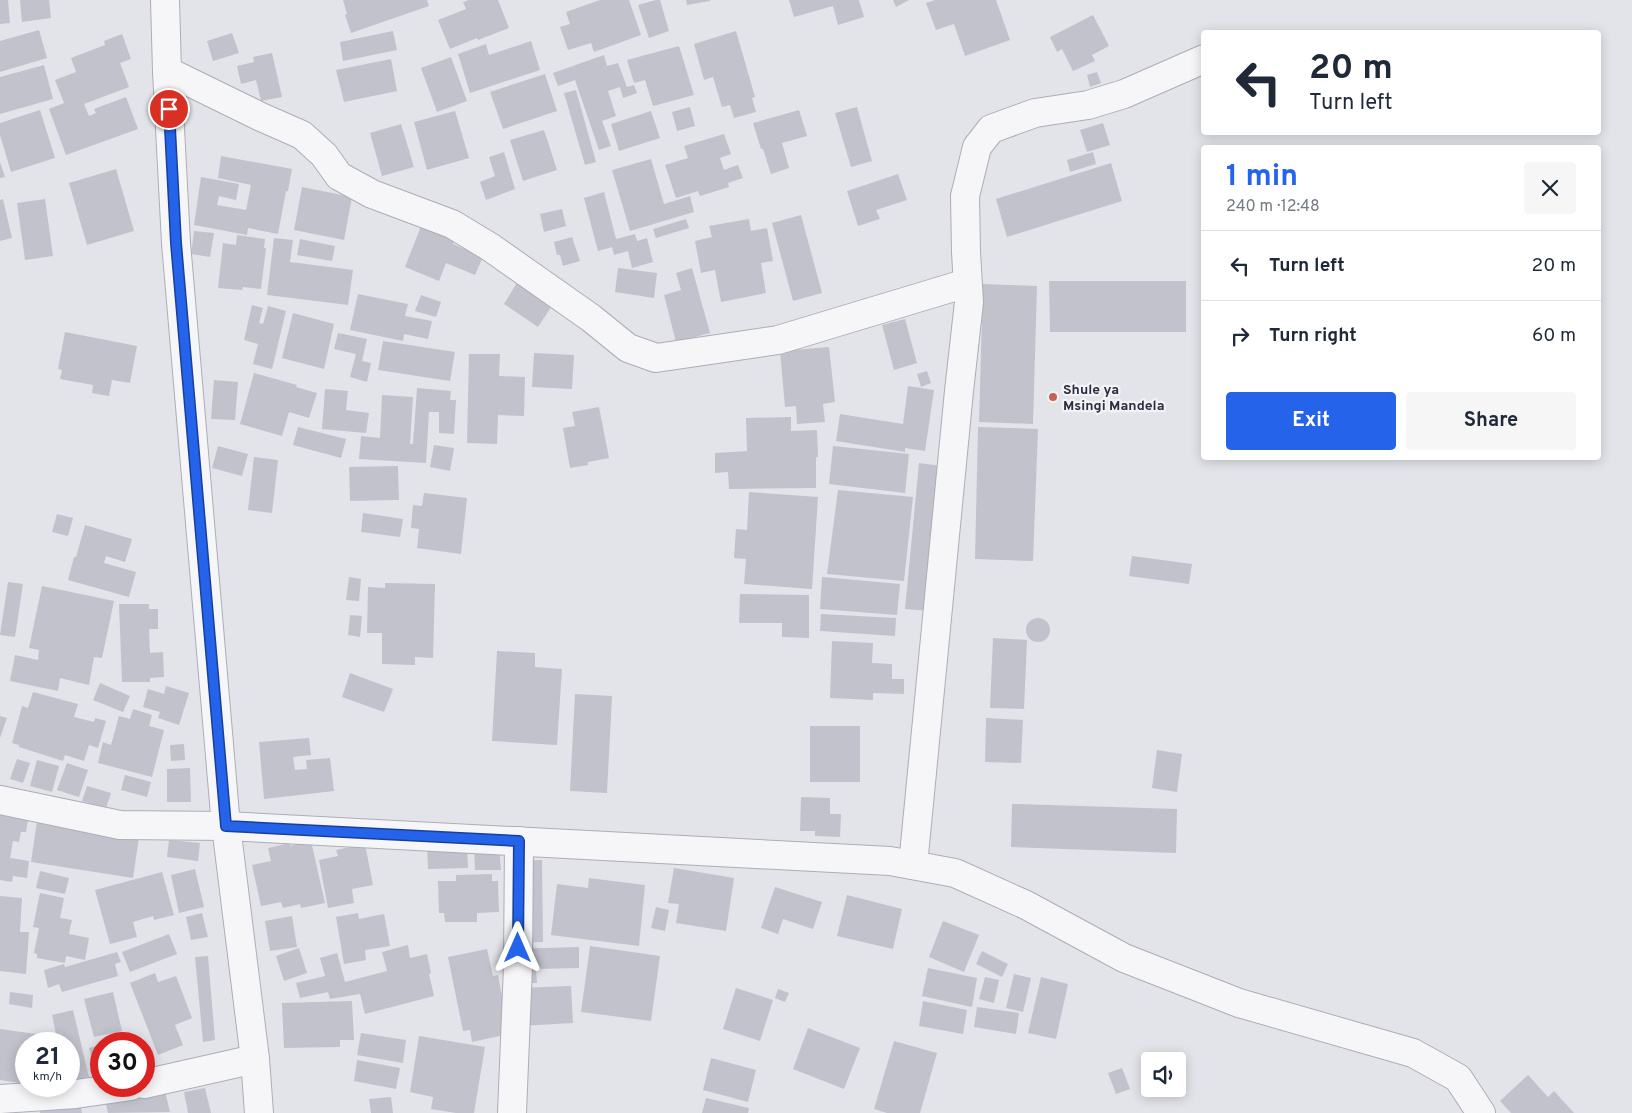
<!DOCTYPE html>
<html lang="en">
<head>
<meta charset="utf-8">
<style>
	:root { --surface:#fff; --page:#f6f6f7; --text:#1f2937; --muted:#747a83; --line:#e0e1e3; --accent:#2563eb }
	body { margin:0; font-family:Overpass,sans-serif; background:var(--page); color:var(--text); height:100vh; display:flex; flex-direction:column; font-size:19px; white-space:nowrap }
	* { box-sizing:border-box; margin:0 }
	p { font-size:16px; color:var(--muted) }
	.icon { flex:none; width:28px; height:28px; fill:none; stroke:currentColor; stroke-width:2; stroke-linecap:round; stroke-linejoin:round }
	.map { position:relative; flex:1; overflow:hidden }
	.drawer { position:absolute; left:1201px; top:145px; width:400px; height:315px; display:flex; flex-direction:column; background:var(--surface); border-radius:5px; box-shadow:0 2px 12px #0003 }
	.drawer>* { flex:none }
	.banner { position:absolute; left:1201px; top:30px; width:400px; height:105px; border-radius:5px; box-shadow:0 2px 12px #0003; background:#fff; color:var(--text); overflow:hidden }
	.fabs { position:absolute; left:1141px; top:1052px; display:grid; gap:10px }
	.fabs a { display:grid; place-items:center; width:45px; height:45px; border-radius:5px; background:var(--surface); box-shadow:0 2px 12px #0003; font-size:25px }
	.speed { position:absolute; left:15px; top:1032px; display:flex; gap:10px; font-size:25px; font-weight:700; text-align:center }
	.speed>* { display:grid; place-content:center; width:65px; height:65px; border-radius:50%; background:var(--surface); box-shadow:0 2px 12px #0003; line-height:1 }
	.speed small { font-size:12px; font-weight:400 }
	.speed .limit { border:8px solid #d22; background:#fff; color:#111 }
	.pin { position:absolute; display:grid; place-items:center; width:42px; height:42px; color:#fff; margin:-21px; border:2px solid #fff; border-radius:50%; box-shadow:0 1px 5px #0007 }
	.me { position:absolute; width:55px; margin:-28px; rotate:0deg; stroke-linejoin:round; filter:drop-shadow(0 0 4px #0008) }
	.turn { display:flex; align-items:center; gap:18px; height:105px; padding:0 25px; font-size:22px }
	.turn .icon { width:65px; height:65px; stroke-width:2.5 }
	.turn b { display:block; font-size:35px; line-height:42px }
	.round { display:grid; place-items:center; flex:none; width:52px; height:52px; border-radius:5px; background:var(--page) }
	.summary { display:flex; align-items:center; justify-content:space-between; height:85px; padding:0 25px }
	h1 { font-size:30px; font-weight:700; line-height:38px; color:var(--accent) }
	.primary-button { display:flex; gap:10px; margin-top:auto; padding:10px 25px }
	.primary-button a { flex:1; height:58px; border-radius:5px; background:var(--accent); color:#fff; font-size:20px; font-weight:700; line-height:58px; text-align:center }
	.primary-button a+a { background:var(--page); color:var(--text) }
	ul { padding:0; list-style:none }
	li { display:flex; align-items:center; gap:15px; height:70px; padding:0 25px; border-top:1px solid var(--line) }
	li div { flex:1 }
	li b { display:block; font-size:19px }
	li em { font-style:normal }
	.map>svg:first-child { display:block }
</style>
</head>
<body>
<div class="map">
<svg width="1632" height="1113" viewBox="0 0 1632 1113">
	<rect width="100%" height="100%" fill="#e3e4ea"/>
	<!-- building -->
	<g fill="#c1c2cc">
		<path d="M0 0H8L10 23 0 24Z"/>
		<path d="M20 0H49L51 18 22 22Z"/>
		<path d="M343 0H427L429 6 351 33 345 15 347 14Z"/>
		<path d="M469 0H498L509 28 478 40 477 38 450 49 438 20 466 9 463 2Z"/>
		<path d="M600 0H629L641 35 594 52 591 43 568 50 560 27 570 24 566 12Z"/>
		<path d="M656 0H660L669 31 649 38 638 5Z"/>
		<path d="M686 0H710V1L687 5Z"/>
		<path d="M789 0H859L864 17 838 25 833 6 794 17Z"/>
		<path d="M893 0H909L896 7Z"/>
		<path d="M935 0H996L1010 40 965 56 954 24 936 30 926 3Z"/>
		<path d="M1093 15 1109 46 1092 55 1095 61 1073 71 1062 49 1057 52 1050 37Z"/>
		<path d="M39 30 47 58 0 72V41Z"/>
		<path d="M393 31 397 50 343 61 340 42Z"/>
		<path d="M736 31 755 97 752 98 756 112 734 118 730 105 722 107 713 77 704 80 694 44Z"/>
		<path d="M232 33 239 53 213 61 207 41Z"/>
		<path d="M122 34 131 59 120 63 129 87 84 104 89 116 96 113 94 109 126 97 138 129 66 155 49 109 64 103 55 80 76 72 71 58 105 45 104 41Z"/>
		<path d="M531 41 540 70 470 93 458 54 486 44 489 55Z"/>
		<path d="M679 46 694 95 653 106 645 80 634 83 627 60Z"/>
		<path d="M272 53 282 97 261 101 256 80 241 84 237 66 254 62 253 57Z"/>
		<path d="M604 55 607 66 618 63 627 87 634 85 637 93 623 98 620 87 608 91 616 116 602 121 611 146 599 150 575 80 558 86 553 73Z"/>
		<path d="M451 57 467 101 437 112 421 68Z"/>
		<path d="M391 59 397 91 344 102 336 70Z"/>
		<path d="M44 65 53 99 0 114V77Z"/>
		<path d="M1097 72 1101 83 1090 87 1087 75Z"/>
		<path d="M545 74 557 111 503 129 490 92Z"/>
		<path d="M576 90 596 162 585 165 564 93Z"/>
		<path d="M690 107 695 126 677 131 672 112Z"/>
		<path d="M857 107 872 161 851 167 835 113Z"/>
		<path d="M40 110 55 158 11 172 0 135V123Z"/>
		<path d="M799 110 807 136 782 143 789 168 771 174 763 149H761L753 123Z"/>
		<path d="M455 111 469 158 427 170 414 122Z"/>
		<path d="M651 111 660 138 619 151 611 124Z"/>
		<path d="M1103 123 1110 145 1087 152 1080 130Z"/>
		<path d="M401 124 414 167 382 176 370 133Z"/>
		<path d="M544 130 557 170 523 181 510 140Z"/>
		<path d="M724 134 731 154 720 158 724 170 738 165 743 178 728 183 729 187 700 196 698 191 676 198 665 165 688 158 684 146Z"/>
		<path d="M504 152 515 189 486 200 480 182 495 176 489 157Z"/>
		<path d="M1093 152 1096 164 1070 172 1067 160Z"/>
		<path d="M221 156 292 169 288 191H286L278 234 248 228 247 235 194 225 201 177 239 184 236 200 219 196 217 205 246 210 251 185 218 178Z"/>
		<path d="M651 159 664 204 690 196 694 212 630 231 612 170Z"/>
		<path d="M0 162 5 177 0 178Z"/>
		<path d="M1111 163 1122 201 1007 237 996 199Z"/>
		<path d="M116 169 134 231 87 245 69 183Z"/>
		<path d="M898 174 907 200 876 210 880 219 858 226 847 191Z"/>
		<path d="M302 187 352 197 344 240 294 230Z"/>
		<path d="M604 192 616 239 635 234 637 241 647 238 653 262 632 268 628 251 614 255 612 247 598 251 584 198Z"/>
		<path d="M3 199 12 238 0 241V200Z"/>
		<path d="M45 199 53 256 25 260 17 203Z"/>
		<path d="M562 209 566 226 544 232 540 214Z"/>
		<path d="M801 215 822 293 793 301 772 223Z"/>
		<path d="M686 219 689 228 656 238 653 229Z"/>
		<path d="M749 219 751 231 767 228 773 261 761 263 766 293 721 302 715 270 701 273 695 241 712 237 709 226Z"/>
		<path d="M423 221 456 236 453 244 483 257 475 275 446 263 439 281 405 267Z"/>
		<path d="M194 231 214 233 210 257 191 254Z"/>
		<path d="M237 235 265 239 264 248H266L261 289 243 287 242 290 218 288 223 243 236 245Z"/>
		<path d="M572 237 580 261 563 266 560 255H557L554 242Z"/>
		<path d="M274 238 293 240 290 262 353 270 348 305 267 295Z"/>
		<path d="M300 239 335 246 332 261 297 255Z"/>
		<path d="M618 268 657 273 654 298 615 292Z"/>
		<path d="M692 268 710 333 676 342 664 295 681 290 676 273Z"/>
		<path d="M518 281 553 304 538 327 504 304Z"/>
		<path d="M1049 281H1186V332H1050Z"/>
		<path d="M983 284 1037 286 1033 424 979 422Z"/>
		<path d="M358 294 408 304 405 316 432 321 428 339 404 334 403 341 350 330Z"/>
		<path d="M421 295 441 302 436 317 415 311Z"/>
		<path d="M252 305 263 308 259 323 263 324 268 306 286 311 272 369 253 364 258 344 244 340Z"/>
		<path d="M293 313 334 324 324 369 282 358Z"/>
		<path d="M905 319 917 363 894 370 882 325Z"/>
		<path d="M65 332 137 346 130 383 112 380 109 396 92 393 93 385 60 379 62 370 58 369Z"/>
		<path d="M338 333 367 339 362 361 371 363 367 382 350 377 356 354 334 349Z"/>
		<path d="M383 341 455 352 450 381 378 370Z"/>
		<path d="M829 347 835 402 823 404 825 422 797 424 796 406 785 407 780 351Z"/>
		<path d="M534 353 574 355 572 389 532 387Z"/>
		<path d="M469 354H500L499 376 525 377 524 416 498 415 497 444 467 443Z"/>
		<path d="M927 371 931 383 921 387 917 374Z"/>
		<path d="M254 373 297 385 296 387 317 393 309 418 289 412 282 436 240 424Z"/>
		<path d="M214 380 238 382 235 420 211 419Z"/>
		<path d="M908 386 934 390 925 451 905 448V452L836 441 840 414 903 424Z"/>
		<path d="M417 388 451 391 450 400H456L454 434 439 433V412H429L426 463 359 459 361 436 380 438 382 395 413 397 410 444H413Z"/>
		<path d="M325 389 348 391 346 410 369 413 366 433 322 429Z"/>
		<path d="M599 407 609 458 588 462V465L570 468 563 428 575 426 572 412Z"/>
		<path d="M791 417V431L817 430 818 457H816V488L729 489 728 472 715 473V453L747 451 746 418Z"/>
		<path d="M298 427 346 439 341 458 293 445Z"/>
		<path d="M978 427 1038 429 1033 561 975 559Z"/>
		<path d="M434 445 454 448 450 471 430 467Z"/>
		<path d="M218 446 248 454 242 476 212 468Z"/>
		<path d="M833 446 909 454 905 493 829 484Z"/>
		<path d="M254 457 278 460 272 513 248 510Z"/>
		<path d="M919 463 942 466 929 611 905 609Z"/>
		<path d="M398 466 399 500 350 501 349 467Z"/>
		<path d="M838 490 913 497 904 581 827 574Z"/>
		<path d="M749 492 818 497 812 589 744 584 746 559 734 558 736 529 747 530Z"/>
		<path d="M424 493 467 498 461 554 417 548 419 529 411 528 413 505 422 506Z"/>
		<path d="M363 513 403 519 400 537 361 532Z"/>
		<path d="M57 514 73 518 68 536 52 532Z"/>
		<path d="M85 525 132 539 125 562 106 556 104 563 136 572 129 597 68 580 74 557H76Z"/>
		<path d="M1132 556 1192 564 1189 584 1129 576Z"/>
		<path d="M349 577 361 579 359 601 346 600Z"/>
		<path d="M822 577 900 584 897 615 820 609Z"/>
		<path d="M8 582 23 584 15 637 0 635Z"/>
		<path d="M385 583 435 584 433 658 415 657V665L382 664V633H367L368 587 385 588Z"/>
		<path d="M42 586 114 601 102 658 94 657 89 685 60 678 58 691 10 681 15 655 38 660 39 650 29 648Z"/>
		<path d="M740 594 809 595V638L782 637V623H739Z"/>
		<path d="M119 604H149V609H158V629H149L150 653 163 652 164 677 150 678V682H122Z"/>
		<path d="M821 614 896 618 895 636 820 631Z"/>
		<path d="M350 615 362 616 360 637 348 635Z"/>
		<circle cx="1038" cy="630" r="12"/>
		<path d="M993 638 1027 640 1024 709 990 708Z"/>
		<path d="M832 641 873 643 872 663 892 664V679H904V694L873 693V700L830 698Z"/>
		<path d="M497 651 535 653V667L562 669 557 745 492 741Z"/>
		<path d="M350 673 393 689 384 712 342 697Z"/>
		<path d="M100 683 130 696 123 712 93 700Z"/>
		<path d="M166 686 189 693 179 725 158 718 160 712 143 707 148 689 164 694Z"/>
		<path d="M33 692 78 704 74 717 94 722 95 718 106 721 98 748 89 745 84 761 65 755 63 761 19 747V745L12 743 22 706 28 708Z"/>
		<path d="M575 694 612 696 607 793 570 791Z"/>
		<path d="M133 709 152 715 149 726 164 730 152 777 98 763 103 742 111 745 119 716 130 719Z"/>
		<path d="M0 716 7 718 0 738Z"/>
		<path d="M986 718 1023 720 1021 763 985 762Z"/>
		<rect x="810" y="726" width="50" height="56"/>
		<path d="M309 738 311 755 293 757 295 770 307 769 306 760 330 758 334 791 264 799 259 742Z"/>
		<path d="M184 744 185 760 171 761 170 745Z"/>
		<path d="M1157 750 1182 754 1177 792 1152 788Z"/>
		<path d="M17 759 30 763 23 783 10 779Z"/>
		<path d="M37 760 59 766 52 792 30 786Z"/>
		<path d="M67 763 88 770 79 797 57 790Z"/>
		<path d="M190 768 191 802H167V769Z"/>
		<path d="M125 775 151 782 147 797 121 790Z"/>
		<path d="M87 786 111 793 106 808 82 801Z"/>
		<path d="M801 797 830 798V814H841L840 837 815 836V831H800Z"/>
		<path d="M1012 804 1177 809 1176 853 1011 847Z"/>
		<path d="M0 809 29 814 26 832H21L19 842 13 841 10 858 29 861 27 878 13 876 12 882 0 880Z"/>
		<path d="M37 821 139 837 133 878 31 862Z"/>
		<path d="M169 840 200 843 198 861 167 857Z"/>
		<path d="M311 841 325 903 301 908 300 904 283 908 281 902 261 906 252 865 271 861 268 848 290 843V846Z"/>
		<path d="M365 844 373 885 352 889 354 903 328 908 319 860 338 856 336 850Z"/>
		<path d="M467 845 468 868 428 869 427 846Z"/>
		<path d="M499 847 501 870H475L474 848Z"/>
		<path d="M542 860 543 942 515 943 513 861Z"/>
		<path d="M674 868 734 878 726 931 676 923 679 904 668 903Z"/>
		<path d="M195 869 204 907 179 913 171 875Z"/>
		<path d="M40 871 69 878 65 894 36 888Z"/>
		<path d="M162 872 174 915 154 920 153 916 133 922 137 937 110 944 95 890Z"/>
		<path d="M492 874V881H498L499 912 477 913V922H445L444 913H439L438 881H456V875Z"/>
		<path d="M589 878 645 885 639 946 551 935 557 884 588 888Z"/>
		<path d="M775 887 822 902 813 929 783 919 778 934 761 928Z"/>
		<path d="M40 893 64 898 60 918 72 920 69 934 89 938 85 960 66 956 65 963 37 958V954L34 953 39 928 33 927Z"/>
		<path d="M847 895 902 909 893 949 837 936Z"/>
		<path d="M0 896 22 898 20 932H29L26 974 0 971Z"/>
		<path d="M656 907 669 910 665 931 651 928Z"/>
		<path d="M202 913 208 937 191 940 186 917Z"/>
		<path d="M358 913 359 919 384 914 390 946 365 950 366 960 344 964 336 917Z"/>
		<path d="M292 916 297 947 270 951 265 921Z"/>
		<path d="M943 921 979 935 964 972 929 957Z"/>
		<path d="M169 934 177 954 130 972 122 952Z"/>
		<path d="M408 945 410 958 427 954 431 973 429 974 434 996 365 1014 360 994 330 999 328 992 300 998 296 983 325 976 320 958 337 953 345 982 387 971 382 952Z"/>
		<path d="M590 946 660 956 651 1021 581 1012Z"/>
		<path d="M579 947V968L536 969 537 983H511L510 949Z"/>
		<path d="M299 948 307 973 284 981 276 956Z"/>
		<path d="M487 949 493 976 498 975 509 1034 472 1042 470 1030 463 1031 448 957Z"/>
		<path d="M982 951 1008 964 1002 977 976 964Z"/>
		<path d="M117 952 121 962 115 964 118 976 62 992 59 984 48 988 44 970 64 964 65 967Z"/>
		<path d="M208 956 215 1040 203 1042 195 957Z"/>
		<path d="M928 968 977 978 972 1007 922 996Z"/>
		<path d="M155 973 158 982 176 976 192 1018 175 1025 183 1045 158 1055 130 983Z"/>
		<path d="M1014 974 1031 978 1023 1012 1006 1008Z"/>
		<path d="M985 977 999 980 994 1003 979 999Z"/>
		<path d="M1041 977 1068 984 1056 1039 1028 1033Z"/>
		<path d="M571 986 573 1023 520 1026 518 988Z"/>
		<path d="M736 988 773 1000 760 1041 723 1029Z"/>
		<path d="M778 989 789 993 785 1002 775 998Z"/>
		<path d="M10 992 33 995 32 1008 9 1004Z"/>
		<path d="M113 992 122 1031 94 1037 84 999Z"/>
		<path d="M352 1001 354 1040H340V1047L284 1048 282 1003Z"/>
		<path d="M923 1001 967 1010 963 1034 919 1026Z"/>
		<path d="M977 1007 1019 1013 1016 1034 974 1027Z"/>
		<path d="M73 1010 89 1077 69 1081V1044H58L52 1015Z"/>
		<path d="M808 1028 860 1048 844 1089 793 1069Z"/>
		<path d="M0 1029 51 1036 50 1044H26V1084L0 1080Z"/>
		<path d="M361 1033 406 1040 403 1063 357 1055Z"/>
		<path d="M419 1036 485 1047 474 1113H456L431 1109 433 1097 410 1092Z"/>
		<path d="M135 1037 137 1044H111V1043Z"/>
		<path d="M894 1041 937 1053 920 1113H887L874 1109Z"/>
		<path d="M101 1045V1076L96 1077 89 1048Z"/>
		<path d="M711 1058 756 1070 748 1102 703 1090Z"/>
		<path d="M357 1060 400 1068 396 1089 354 1081Z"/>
		<path d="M1122 1068 1130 1089 1116 1094 1108 1073Z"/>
		<path d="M1528 1075 1548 1097 1554 1091 1574 1113H1511L1500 1101Z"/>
		<path d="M205 1088 211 1113H188L184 1092Z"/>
		<path d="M165 1091 170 1112 108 1113 106 1104Z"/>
		<path d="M391 1097 393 1113H371L369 1099Z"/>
		<path d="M706 1098 749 1108 748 1113H702Z"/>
		<path d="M80 1102 82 1113H40V1109Z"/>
	</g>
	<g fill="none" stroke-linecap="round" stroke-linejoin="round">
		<!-- street casing -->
		<g stroke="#acadb7" stroke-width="30">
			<g id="street">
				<path d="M165 0 167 71 176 243 226 826 255 1059 259 1113"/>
				<path d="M167 71 261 117 302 135 324 155 339 176 372 194 452 224 490 247 591 318 628 348 656 358 778 340 967 283"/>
				<path d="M0 800 120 825 226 826 890 861 955 873 1026 905 1124 958 1239 1003 1413 1053 1458 1078 1481 1113"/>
				<path d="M913 865 959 391 969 302 966 252 965 196 977 147 991 129 1035 113 1088 105 1124 94 1204 59"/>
				<path d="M144 1084 255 1059"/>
				<path d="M0 1099 76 1094 131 1086"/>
				<path d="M512 1113 518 966 519 841"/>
			</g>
		</g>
		<!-- street -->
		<use href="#street" stroke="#f6f6f8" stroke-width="28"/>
	</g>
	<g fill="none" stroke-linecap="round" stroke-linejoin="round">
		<!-- route casing -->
		<g stroke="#184099" stroke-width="12">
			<path id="route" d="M169 109 176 243 226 826 519 841 518 948"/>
		</g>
		<!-- route -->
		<use href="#route" stroke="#2563eb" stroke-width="9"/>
	</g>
	<!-- markers -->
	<circle fill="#c36254" stroke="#f3f3f7" stroke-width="2" cx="1053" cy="397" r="5"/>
	<g text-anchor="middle" stroke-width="4.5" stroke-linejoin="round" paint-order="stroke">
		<!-- poi labels -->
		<g font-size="14" font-weight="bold" fill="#2c2e41" stroke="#f3f3f7" text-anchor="start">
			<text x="1063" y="394">Shule ya<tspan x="1063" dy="16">Msingi Mandela</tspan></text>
		</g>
	</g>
</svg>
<div class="fabs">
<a><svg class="icon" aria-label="sound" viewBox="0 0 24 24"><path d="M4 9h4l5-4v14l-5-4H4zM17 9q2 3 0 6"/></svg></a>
</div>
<div class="speed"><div>21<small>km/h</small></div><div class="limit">30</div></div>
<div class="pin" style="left:169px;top:109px;background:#d93025"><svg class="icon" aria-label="arrive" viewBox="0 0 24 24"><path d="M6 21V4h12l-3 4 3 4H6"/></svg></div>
<svg class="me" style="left:518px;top:948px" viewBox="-20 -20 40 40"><path d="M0-17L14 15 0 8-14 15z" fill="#2563eb" stroke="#fff" stroke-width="4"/></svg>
<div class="banner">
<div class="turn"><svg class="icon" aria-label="left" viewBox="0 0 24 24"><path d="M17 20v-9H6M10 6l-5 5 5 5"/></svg><div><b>20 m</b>Turn left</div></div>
</div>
<section class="drawer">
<div class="summary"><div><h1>1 min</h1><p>240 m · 12:48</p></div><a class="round"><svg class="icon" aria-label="close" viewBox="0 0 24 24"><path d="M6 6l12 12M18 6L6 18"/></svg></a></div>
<ul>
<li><svg class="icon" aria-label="left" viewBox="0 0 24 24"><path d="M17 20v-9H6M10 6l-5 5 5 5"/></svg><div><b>Turn left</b></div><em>20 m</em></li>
<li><svg class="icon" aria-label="right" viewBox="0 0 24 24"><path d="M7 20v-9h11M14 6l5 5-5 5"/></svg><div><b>Turn right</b></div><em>60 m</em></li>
</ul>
<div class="primary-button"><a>Exit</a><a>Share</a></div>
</section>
</div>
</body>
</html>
